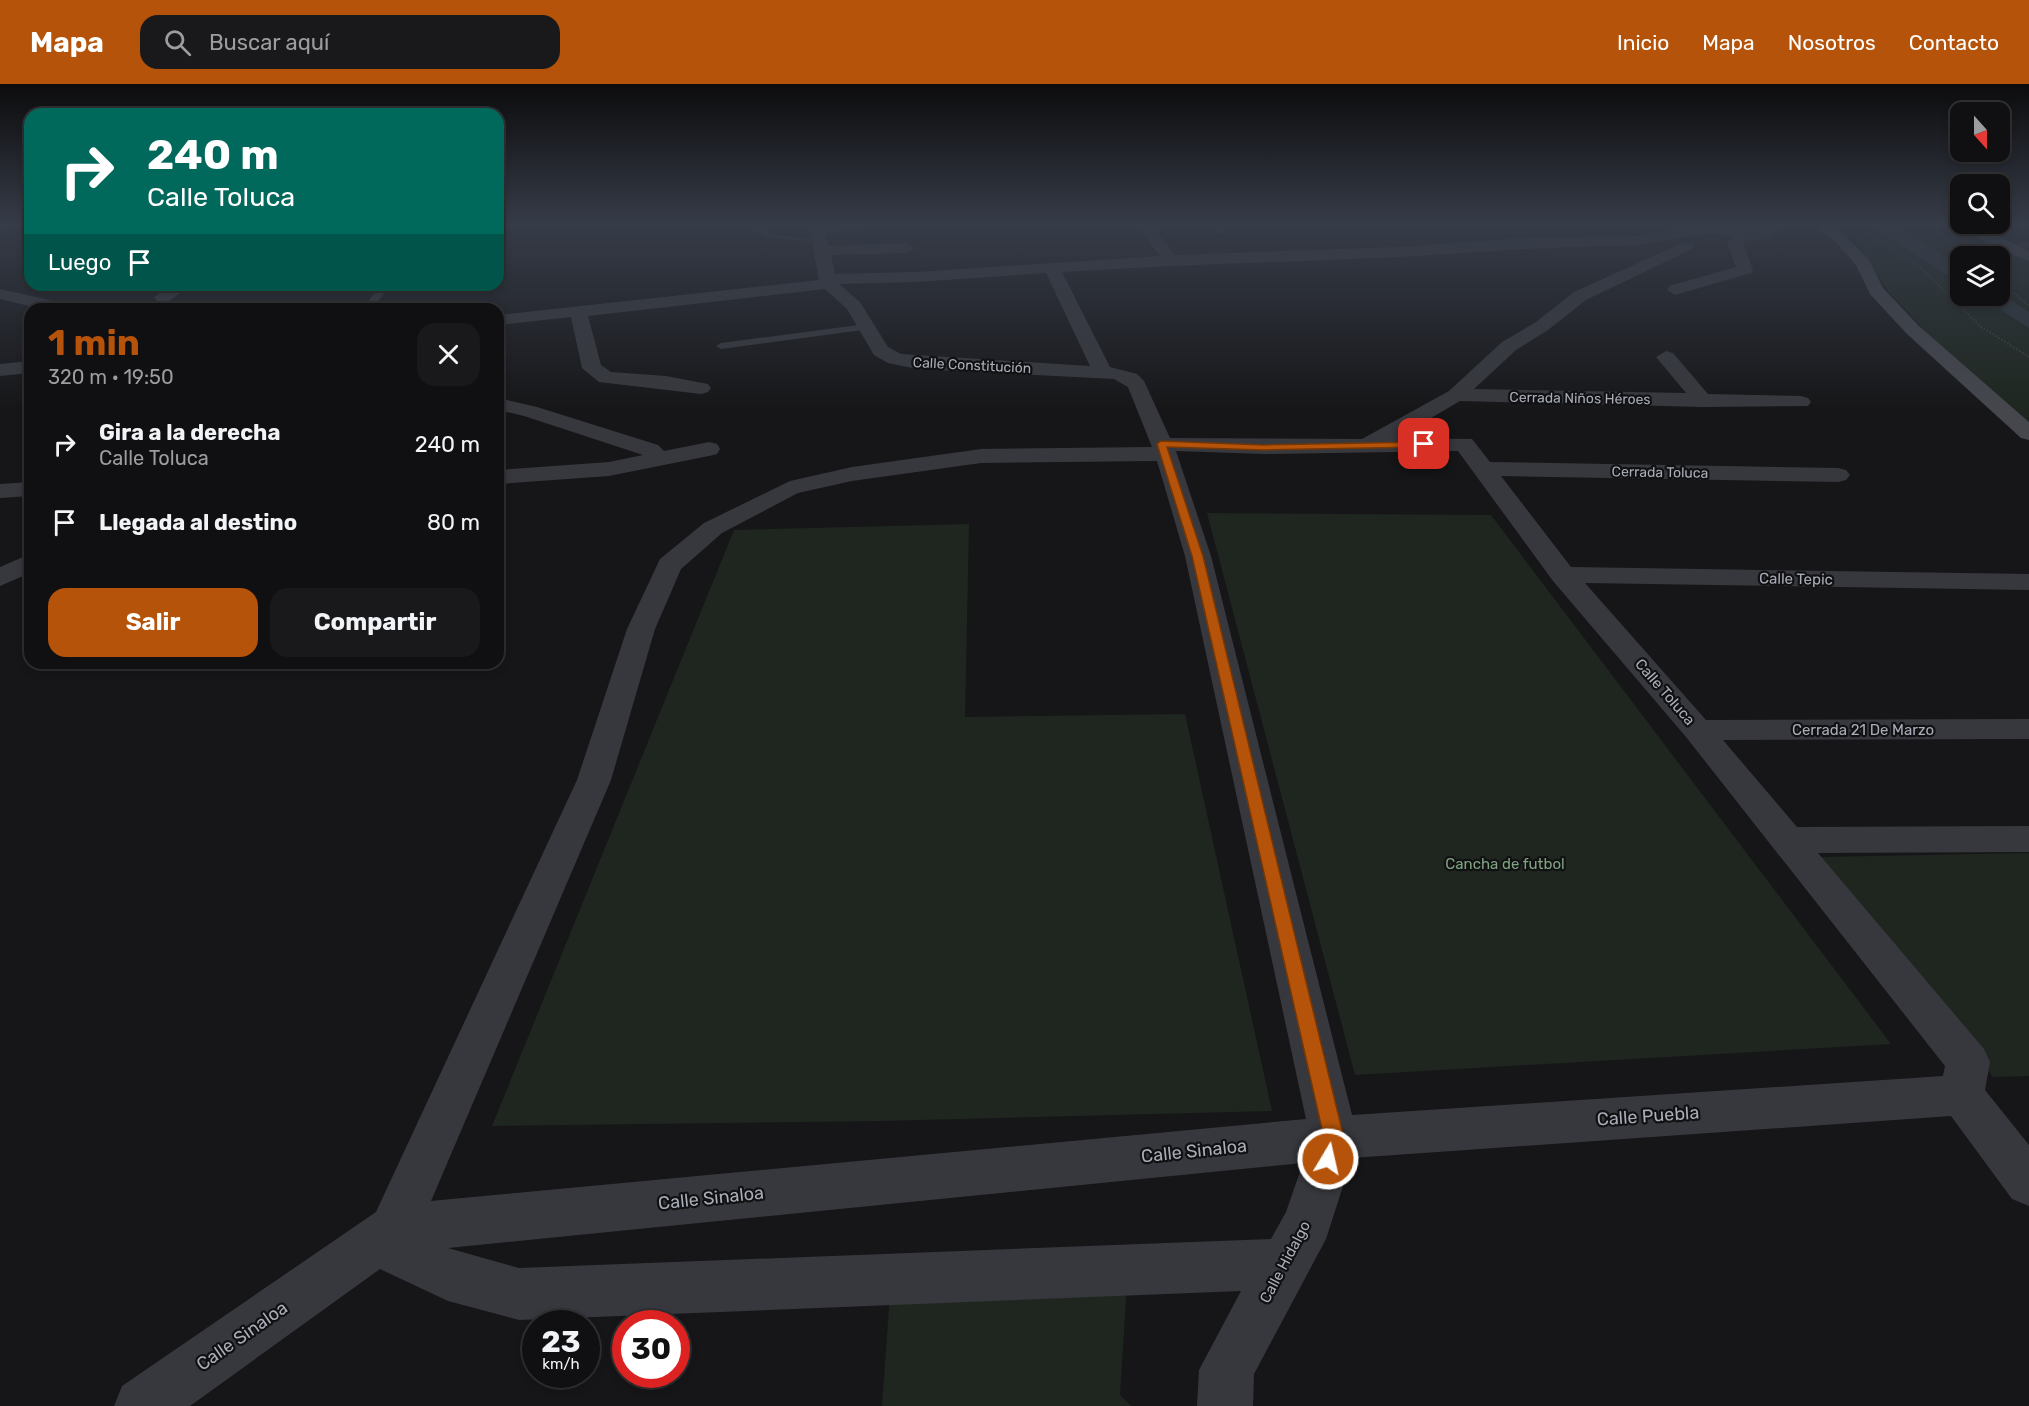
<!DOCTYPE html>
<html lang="es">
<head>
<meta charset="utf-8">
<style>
	:root { --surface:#101012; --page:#19191b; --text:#f1f3f6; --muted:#9c9d9f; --line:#303032; --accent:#b45309 }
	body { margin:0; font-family:Rubik,sans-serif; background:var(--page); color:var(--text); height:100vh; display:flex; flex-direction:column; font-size:22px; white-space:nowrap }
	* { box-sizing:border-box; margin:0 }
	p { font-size:20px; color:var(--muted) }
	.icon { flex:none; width:33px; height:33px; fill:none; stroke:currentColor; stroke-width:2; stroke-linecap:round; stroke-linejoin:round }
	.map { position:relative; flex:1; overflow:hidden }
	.side { position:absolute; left:24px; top:219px; width:480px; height:366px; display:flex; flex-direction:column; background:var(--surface); border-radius:18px; box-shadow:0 3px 9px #0003,0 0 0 2px var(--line) }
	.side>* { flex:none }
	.hud { position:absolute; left:24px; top:24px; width:480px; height:183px; border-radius:18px; box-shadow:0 3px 9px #0003,0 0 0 2px var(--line); background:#00695c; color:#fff; overflow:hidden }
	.needle { width:39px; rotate:159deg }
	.tools { position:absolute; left:1950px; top:18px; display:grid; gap:12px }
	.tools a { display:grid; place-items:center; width:60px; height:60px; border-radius:12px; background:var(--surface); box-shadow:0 3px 9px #0003,0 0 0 2px var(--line); font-size:30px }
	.speed { position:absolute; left:522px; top:1226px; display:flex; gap:12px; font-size:30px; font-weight:700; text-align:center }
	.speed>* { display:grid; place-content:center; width:78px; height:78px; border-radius:50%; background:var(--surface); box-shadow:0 3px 9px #0003,0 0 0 2px var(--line); line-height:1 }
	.speed small { font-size:15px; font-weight:400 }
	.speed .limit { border:9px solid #d22; background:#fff; color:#111 }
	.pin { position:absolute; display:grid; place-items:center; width:51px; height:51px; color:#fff; margin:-26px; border-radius:12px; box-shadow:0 3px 9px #0006 }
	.me { position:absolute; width:66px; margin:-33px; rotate:9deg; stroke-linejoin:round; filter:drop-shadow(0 0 4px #0008) }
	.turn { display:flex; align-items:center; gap:21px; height:126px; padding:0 24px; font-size:27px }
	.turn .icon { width:78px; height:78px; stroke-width:2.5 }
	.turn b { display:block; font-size:42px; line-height:51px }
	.then { display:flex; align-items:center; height:57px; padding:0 24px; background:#0003; gap:12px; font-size:22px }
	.round { display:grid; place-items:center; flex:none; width:63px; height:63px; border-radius:18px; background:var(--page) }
	.summary { display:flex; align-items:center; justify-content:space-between; height:102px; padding:0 24px }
	h1 { font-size:36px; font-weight:700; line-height:45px; color:var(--accent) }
	.button { display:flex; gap:12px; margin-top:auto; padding:12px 24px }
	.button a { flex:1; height:69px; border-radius:18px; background:var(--accent); color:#fff; font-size:24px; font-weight:700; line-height:69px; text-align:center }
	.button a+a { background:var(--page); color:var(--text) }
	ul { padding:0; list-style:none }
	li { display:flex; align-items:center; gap:18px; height:78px; padding:0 24px }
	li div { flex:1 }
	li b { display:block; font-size:22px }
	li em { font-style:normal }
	header { display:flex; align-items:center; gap:36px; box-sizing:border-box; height:84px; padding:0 30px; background:var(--accent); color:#fff }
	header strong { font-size:28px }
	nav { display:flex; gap:33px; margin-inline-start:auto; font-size:21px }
	.search { width:420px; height:54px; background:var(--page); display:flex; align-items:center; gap:15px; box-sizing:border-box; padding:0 21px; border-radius:18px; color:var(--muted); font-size:22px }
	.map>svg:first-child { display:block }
</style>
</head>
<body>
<header>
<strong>Mapa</strong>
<div class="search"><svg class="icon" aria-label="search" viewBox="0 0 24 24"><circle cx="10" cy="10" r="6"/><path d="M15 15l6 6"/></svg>Buscar aquí</div>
<nav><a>Inicio</a><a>Mapa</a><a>Nosotros</a><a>Contacto</a></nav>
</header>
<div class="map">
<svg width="2029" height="1322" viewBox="0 0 2029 1322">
	<rect width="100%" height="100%" fill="#161618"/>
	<!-- green -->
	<g fill="#1e261f" fill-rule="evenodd">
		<path d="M1832 141H1945L1959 153 2029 175V338L1931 253 1889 208 1853 153ZM1960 172H2000V212H1960Z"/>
		<path d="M1207 429 1491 431 1891 960 1355 991Z"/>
		<path d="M969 440 965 633 1185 630 1272 1027 882 1037 492 1042 734 446Z"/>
		<path d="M2029 769V992L1993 993 1819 773Z"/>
		<path d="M1127 1200 1120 1311 1131 1322H882L890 1209Z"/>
	</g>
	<!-- water -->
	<g fill="#2c353c">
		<path d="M1869 141H1897L1960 183V199Z"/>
		<path d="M2000 209 2029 228V244L1980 212H2000Z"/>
	</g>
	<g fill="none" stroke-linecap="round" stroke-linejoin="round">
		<!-- path -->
		<g stroke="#3d3f44" stroke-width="2" stroke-dasharray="1.5 2" stroke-linecap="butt">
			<path d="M1930 141 1968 172"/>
			<path d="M1868 149 1921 184 1980 242 2029 273"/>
			<path d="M2000 198 2029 222"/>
		</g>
		<!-- lane -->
		<g fill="#37383d" fill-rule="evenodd">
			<path d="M741 141H753L772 150 822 156 818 158 770 154Z"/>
			<path d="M858 141H891L816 150 812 148Z"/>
			<path d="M2029 158V164L2018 162 2019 160Z"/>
			<path d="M381 201H391L372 225H362Z"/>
			<path d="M866 240 871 243 870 245 721 265 716 262 721 259Z"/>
		</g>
		<!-- street -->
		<g fill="#37383d" fill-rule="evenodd">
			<path d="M0 141H13L0 148Z"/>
			<path d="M809 141H823L828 162 906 159 914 164 906 169 831 171 835 190 916 188 1160 172 1140 145 1143 141 1152 142 1175 171 1400 163 1538 153 1639 152 1703 141H1724L1757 147 1767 141H1783C1774 153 1764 158 1749 155L1743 159 1753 186 1751 189 1675 211 1667 206 1669 202 1736 183 1727 158 1734 152C1696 145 1659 161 1621 162 1547 162 1473 169 1399 173 1286 178 1174 181 1062 188L1110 283 1137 290 1144 297 1170 354 1362 355 1449 307 1502 258 1536 238 1574 208 1682 159H1692L1695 162 1692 165 1586 216 1548 246 1516 266 1474 305 1686 309 1656 273 1666 267 1673 269 1708 310 1801 312 1808 314 1811 318 1808 322 1703 323 1460 317 1397 354 1472 355 1490 378 1838 384 1846 386 1850 391 1846 396 1838 398 1501 392 1571 483 2029 490V506L1585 499 1706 636 2029 635V655L1723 656 1797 743 2029 742V768L1818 769 1984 965 1990 978 1985 1006 2029 1061V1122L2012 1115 1951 1032 1352 1074 1326 1155 1254 1290 1253 1322H1197L1199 1286 1241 1207 519 1236 448 1217 380 1185 190 1322H114L122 1302 376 1128 577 696 627 545 660 475 704 439 790 397 852 383 981 365 1152 363 1128 303 1114 295 917 285 888 279 874 271 847 225 825 205 588 232 601 281 611 288 666 292 708 300 711 304 708 308 701 310 599 298 582 284 571 233 498 241V231L819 196ZM1046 189 1090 282 901 270 888 263 860 218 839 200 916 198ZM1176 367 1264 370 1458 367 1553 497 1686 653 1945 982 1943 992 1352 1031 1211 472ZM1157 377 1185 472 1306 1035 431 1117 611 696 655 545 681 485 722 449 798 409 852 397 981 379ZM1303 1079 1286 1128 1271 1155 519 1184 448 1164Z"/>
			<path d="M1212 141H1226L1227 146 1220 150 1215 149Z"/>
			<path d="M172 201H192L169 217H157L154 213Z"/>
			<path d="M0 205 71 221 74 225H42L0 215Z"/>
			<path d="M30 277V289L0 292V280Z"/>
			<path d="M498 314 537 323 658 361 664 367 709 358 717 360 720 365 717 370 709 372 609 392 498 400V386L609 378 643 371 524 332 498 326Z"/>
			<path d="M30 398V412L0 414V400Z"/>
			<path d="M30 470V489L0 502V483Z"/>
		</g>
		<!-- secondary -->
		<g fill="#45474d" fill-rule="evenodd">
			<path d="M1812 141H1830L1844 150 1869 176 1883 204 1919 242 2029 338V356L2021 354 1907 250 1870 210 1856 181 1834 156Z"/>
			<path d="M1957 141H1976L2029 167V177L1995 164Z"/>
		</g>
	</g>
	<!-- sky -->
	<linearGradient id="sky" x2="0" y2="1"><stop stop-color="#0c0c0d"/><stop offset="0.43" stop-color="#363c48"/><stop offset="1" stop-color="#363c48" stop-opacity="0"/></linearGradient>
	<rect width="2029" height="327" fill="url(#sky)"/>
	<!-- route -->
	<path fill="#b45309" stroke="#753606" stroke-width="1.5" d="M1161 357 1263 361 1424 358 1429 360 1424 363 1263 366 1167 363 1203 472 1344 1054 1335 1081 1328 1084 1321 1081 1318 1075 1324 1054 1192 472 1157 360Z"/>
	<g text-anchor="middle" stroke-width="4.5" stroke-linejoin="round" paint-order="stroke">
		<!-- far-street labels -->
		<g font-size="14" fill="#a8adb8" stroke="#111113">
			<text transform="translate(972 281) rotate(3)" y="5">Calle Constitución</text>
			<text transform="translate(1580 314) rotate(1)" y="5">Cerrada Niños Héroes</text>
			<text transform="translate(1660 388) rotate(1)" y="5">Cerrada Toluca</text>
		</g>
		<!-- street labels -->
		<g font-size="15" fill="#a8adb8" stroke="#111113">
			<text transform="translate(1796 495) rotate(1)" y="5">Calle Tepic</text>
			<text transform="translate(1665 608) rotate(49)" y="5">Calle Toluca</text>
			<text x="1863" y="651">Cerrada 21 De Marzo</text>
			<text transform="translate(1285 1178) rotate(-62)" y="5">Calle Hidalgo</text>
		</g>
		<!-- park labels -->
		<g font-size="15" fill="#7fa381" stroke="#111113">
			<text x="1505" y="785">Cancha de futbol</text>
		</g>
		<!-- near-street labels -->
		<g font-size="18" fill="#a8adb8" stroke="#111113">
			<text transform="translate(1648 1032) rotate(-4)" y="6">Calle Puebla</text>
			<text transform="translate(1194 1067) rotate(-6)" y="6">Calle Sinaloa</text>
			<text transform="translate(711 1114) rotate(-6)" y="6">Calle Sinaloa</text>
			<text transform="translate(242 1252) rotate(-35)" y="6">Calle Sinaloa</text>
		</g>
	</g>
</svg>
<div class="tools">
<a><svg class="needle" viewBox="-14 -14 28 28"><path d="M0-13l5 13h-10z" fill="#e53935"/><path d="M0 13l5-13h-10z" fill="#9c9d9f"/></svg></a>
<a><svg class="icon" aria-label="search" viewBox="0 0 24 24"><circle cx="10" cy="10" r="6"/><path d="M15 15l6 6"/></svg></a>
<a><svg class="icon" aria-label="layers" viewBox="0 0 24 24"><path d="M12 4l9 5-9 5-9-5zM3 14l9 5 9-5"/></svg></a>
</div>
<div class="speed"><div>23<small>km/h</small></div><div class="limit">30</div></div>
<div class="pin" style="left:1424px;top:360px;background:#d93025"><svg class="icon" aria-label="arrive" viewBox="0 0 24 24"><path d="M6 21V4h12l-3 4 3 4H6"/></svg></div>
<svg class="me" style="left:1328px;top:1075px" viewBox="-20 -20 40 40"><circle r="17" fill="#b45309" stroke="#fff" stroke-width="3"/><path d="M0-11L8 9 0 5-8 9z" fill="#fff"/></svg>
<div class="hud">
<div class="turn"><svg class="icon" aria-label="right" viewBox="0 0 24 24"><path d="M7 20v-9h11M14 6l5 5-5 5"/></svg><div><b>240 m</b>Calle Toluca</div></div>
<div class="then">Luego<svg class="icon" aria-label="arrive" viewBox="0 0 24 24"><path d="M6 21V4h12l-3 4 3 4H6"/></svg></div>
</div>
<section class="side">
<div class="summary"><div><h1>1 min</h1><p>320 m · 19:50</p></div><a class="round"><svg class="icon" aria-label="close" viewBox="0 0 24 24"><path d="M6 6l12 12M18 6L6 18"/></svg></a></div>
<ul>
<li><svg class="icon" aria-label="right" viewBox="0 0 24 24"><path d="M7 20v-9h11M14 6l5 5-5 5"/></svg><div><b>Gira a la derecha</b><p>Calle Toluca</p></div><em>240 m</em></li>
<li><svg class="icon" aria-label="arrive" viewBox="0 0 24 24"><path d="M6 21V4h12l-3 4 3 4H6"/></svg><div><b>Llegada al destino</b></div><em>80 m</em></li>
</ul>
<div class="button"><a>Salir</a><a>Compartir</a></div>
</section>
</div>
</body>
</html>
